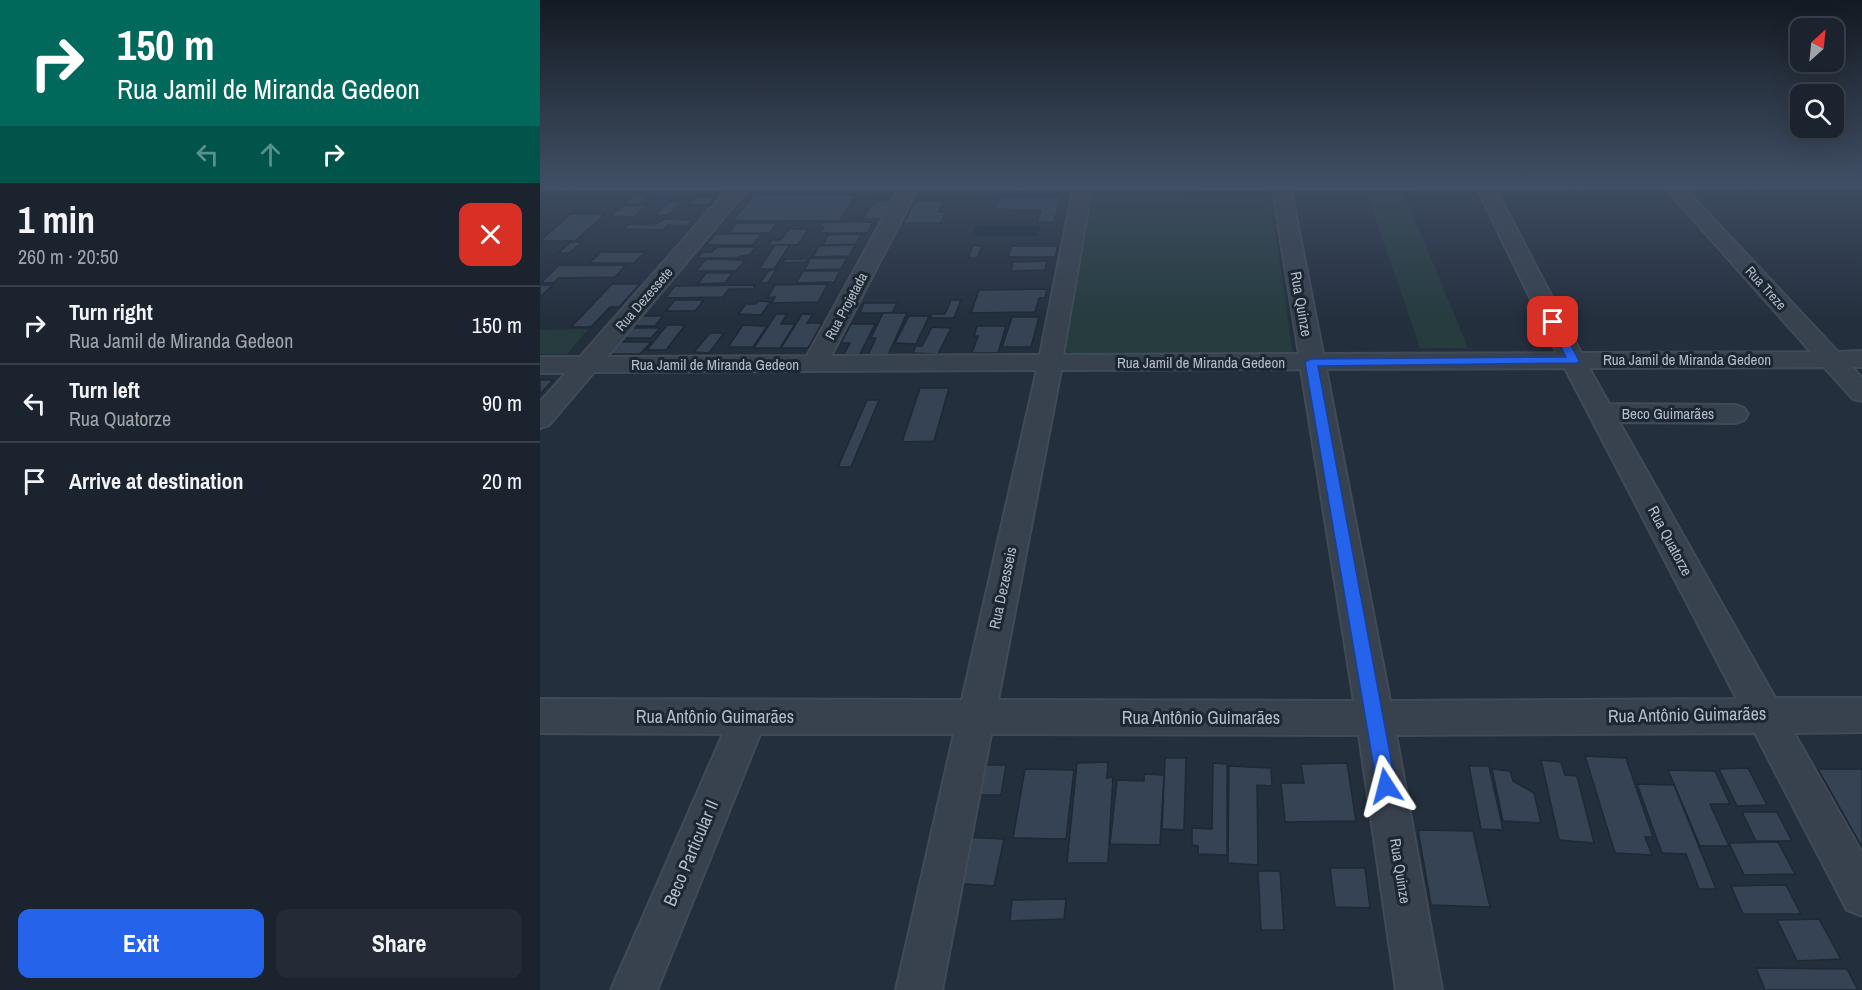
<!DOCTYPE html>
<html lang="en">
<head>
<meta charset="utf-8">
<style>
	:root { --surface:#1b232e; --page:#242b36; --text:#f1f3f6; --muted:#a0a4aa; --line:#39404a; --accent:#2563eb }
	body { margin:0; font-family:"Archivo Narrow",sans-serif; background:var(--page); color:var(--text); height:100vh; display:flex; flex-direction:column; font-size:22px; white-space:nowrap }
	* { box-sizing:border-box; margin:0 }
	p { font-size:20px; color:var(--muted) }
	.icon { flex:none; width:33px; height:33px; fill:none; stroke:currentColor; stroke-width:2; stroke-linecap:round; stroke-linejoin:round }
	.map { position:relative; flex:1; overflow:hidden }
	.panel { display:flex; flex-direction:column; background:var(--surface); width:540px }
	.panel>* { flex:none }
	.guide { background:#00695c; color:#fff; overflow:hidden }
	.needle { width:39px; rotate:27deg }
	.controls { position:absolute; left:1250px; top:18px; display:grid; gap:12px }
	.controls a { display:grid; place-items:center; width:54px; height:54px; border-radius:12px; background:var(--surface); box-shadow:0 6px 24px #0002,0 0 0 2px var(--line); font-size:30px }
	.pin { position:absolute; display:grid; place-items:center; width:51px; height:51px; color:#fff; margin:-26px; border-radius:12px; box-shadow:0 3px 9px #0006 }
	.me { position:absolute; width:66px; margin:-33px; rotate:351deg; stroke-linejoin:round; filter:drop-shadow(0 0 4px #0008) }
	.turn { display:flex; align-items:center; gap:21px; height:126px; padding:0 18px; font-size:27px }
	.turn .icon { width:78px; height:78px; stroke-width:2.5 }
	.turn b { display:block; font-size:42px; line-height:51px }
	.lanes { display:flex; align-items:center; height:57px; padding:0 18px; background:#0003; justify-content:center; gap:30px; direction:ltr }
	.lanes .off { opacity:.35 }
	.round { display:grid; place-items:center; flex:none; width:63px; height:63px; border-radius:12px; background:var(--page) }
	.headline { display:flex; align-items:center; justify-content:space-between; height:102px; padding:0 18px }
	h1 { font-size:36px; font-weight:800; line-height:45px }
	.cta { display:flex; gap:12px; margin-top:auto; padding:12px 18px }
	.cta a { flex:1; height:69px; border-radius:12px; background:var(--accent); color:#fff; font-size:24px; font-weight:800; line-height:69px; text-align:center }
	.cta a+a { background:var(--page); color:var(--text) }
	ul { padding:0; list-style:none }
	li { display:flex; align-items:center; gap:18px; height:78px; padding:0 18px; border-top:2px solid var(--line) }
	li div { flex:1 }
	li b { display:block; font-size:22px }
	li em { font-style:normal }
	main { display:flex; flex:1; min-height:0 }
	.map>svg:first-child { display:block }
</style>
</head>
<body>
<main>
<section class="panel">
<div class="guide">
<div class="turn"><svg class="icon" aria-label="right" viewBox="0 0 24 24"><path d="M7 20v-9h11M14 6l5 5-5 5"/></svg><div><b>150 m</b>Rua Jamil de Miranda Gedeon</div></div>
<div class="lanes"><svg class="icon off" aria-label="left" viewBox="0 0 24 24"><path d="M17 20v-9H6M10 6l-5 5 5 5"/></svg><svg class="icon off" aria-label="ahead" viewBox="0 0 24 24"><path d="M12 20V5M6 11l6-6 6 6"/></svg><svg class="icon" aria-label="right" viewBox="0 0 24 24"><path d="M7 20v-9h11M14 6l5 5-5 5"/></svg></div>
</div>
<div class="headline"><div><h1>1 min</h1><p>260 m · 20:50</p></div><a class="round" style="background:#d93025;color:#fff"><svg class="icon" aria-label="close" viewBox="0 0 24 24"><path d="M6 6l12 12M18 6L6 18"/></svg></a></div>
<ul>
<li><svg class="icon" aria-label="right" viewBox="0 0 24 24"><path d="M7 20v-9h11M14 6l5 5-5 5"/></svg><div><b>Turn right</b><p>Rua Jamil de Miranda Gedeon</p></div><em>150 m</em></li>
<li><svg class="icon" aria-label="left" viewBox="0 0 24 24"><path d="M17 20v-9H6M10 6l-5 5 5 5"/></svg><div><b>Turn left</b><p>Rua Quatorze</p></div><em>90 m</em></li>
<li><svg class="icon" aria-label="arrive" viewBox="0 0 24 24"><path d="M6 21V4h12l-3 4 3 4H6"/></svg><div><b>Arrive at destination</b></div><em>20 m</em></li>
</ul>
<div class="cta"><a>Exit</a><a>Share</a></div>
</section>
<div class="map">
<svg width="1322" height="990" viewBox="0 0 1322 990">
	<rect width="100%" height="100%" fill="#242f3e"/>
	<!-- green -->
	<g fill="#263c3f">
		<path d="M553 193 730 194 753 354 517 357Z"/>
		<path d="M827 193H864L928 348H880Z"/>
		<path d="M48 329 27 354H0V330Z"/>
	</g>
	<!-- water -->
	<path fill="#17263c" d="M436 226 500 227 498 236H432Z"/>
	<!-- building -->
	<g fill="#364354" stroke="#1f2835" stroke-width="1.5">
		<path d="M95 195H108L97 205 84 204Z"/>
		<path d="M214 195H316L300 221H192Z"/>
		<path d="M157 196 176 197 168 205H148Z"/>
		<path d="M460 197H521L514 222H497L501 210 455 209Z"/>
		<path d="M337 200H355L344 219H322L331 205H334Z"/>
		<path d="M130 201 143 202 128 215H115Z"/>
		<path d="M375 201H404L399 212H406L401 223H364Z"/>
		<path d="M84 205H107L94 217 70 216Z"/>
		<path d="M31 214H65L35 241H0Z"/>
		<path d="M124 219 152 220 147 226 128 225 124 230 83 229 89 224 115 225Z"/>
		<path d="M282 222H333L327 233H280L284 227H279Z"/>
		<path d="M197 223H237L230 233H188Z"/>
		<path d="M249 229H268L258 245H228L232 240H241Z"/>
		<path d="M175 234H221L213 245H166Z"/>
		<path d="M321 234 316 244 283 245 288 235Z"/>
		<path d="M31 242H42L29 253H18Z"/>
		<path d="M235 245H250L234 269H219Z"/>
		<path d="M315 245 309 256 273 257 279 246Z"/>
		<path d="M433 245 442 246 437 258H428Z"/>
		<path d="M472 246H518L515 257H468Z"/>
		<path d="M177 247H216L209 255 200 256 198 258H157L163 252H172Z"/>
		<path d="M61 252H105L94 263H49Z"/>
		<path d="M271 258H307L301 269 264 270Z"/>
		<path d="M166 259 205 260 196 271H156Z"/>
		<path d="M245 259H268L266 262 242 263Z"/>
		<path d="M507 261 505 270 471 271 473 262Z"/>
		<path d="M19 265H86L75 277 19 278 13 283H1Z"/>
		<path d="M229 270H236L228 283H220Z"/>
		<path d="M263 271H300L294 282 256 283Z"/>
		<path d="M166 273H192L185 283 158 284Z"/>
		<path d="M72 284H100L79 307H70L51 327H31Z"/>
		<path d="M288 284 278 302 232 303 235 297 227 298 235 285Z"/>
		<path d="M0 285H13L0 297Z"/>
		<path d="M215 285 213 289H189L183 297 125 298 135 286Z"/>
		<path d="M507 289 505 298H499L495 312 431 313 439 290Z"/>
		<path d="M135 300H164L155 311H126Z"/>
		<path d="M411 300H421L414 318H390L392 314H405Z"/>
		<path d="M218 301 230 302 221 315 198 314 206 304H216Z"/>
		<path d="M324 303H357L352 313H320Z"/>
		<path d="M343 313H367L348 355H328L336 338H331Z"/>
		<path d="M236 314H247L241 324H255L240 348H214Z"/>
		<path d="M262 314H273L267 323H282L268 348H241Z"/>
		<path d="M100 316H123L115 326H91Z"/>
		<path d="M369 316H389L376 344 355 343Z"/>
		<path d="M472 317H499L491 347H462Z"/>
		<path d="M311 324H335L318 358H302L310 343H301Z"/>
		<path d="M127 325H145L126 350H107Z"/>
		<path d="M203 325 227 326 213 347H188Z"/>
		<path d="M437 326H466L458 353H432L438 336H434Z"/>
		<path d="M392 327 411 328 398 354 373 353 376 346H382Z"/>
		<path d="M91 328H120L111 338H82Z"/>
		<path d="M170 333H184L169 353 154 352Z"/>
		<path d="M81 342H111L100 354H70Z"/>
		<path d="M0 380H13L0 394Z"/>
		<path d="M380 388H409L394 441 362 442Z"/>
		<path d="M327 400H339L311 467H298Z"/>
		<path d="M1045 756 1086 758 1113 837H1105L1112 855 1075 853Z"/>
		<path d="M625 758H646L644 830 622 829Z"/>
		<path d="M1001 760 1021 762 1025 775 1037 776 1054 843 1019 840Z"/>
		<path d="M568 762 567 778 573 777 568 863H527L537 763Z"/>
		<path d="M673 763 687 764V855L658 854V846L652 845V828L672 829Z"/>
		<path d="M807 763 816 821 745 822 741 783H764L761 764Z"/>
		<path d="M440 765H466L461 795H434Z"/>
		<path d="M689 766 731 768 732 786 717 785 718 865 688 863Z"/>
		<path d="M929 766H949L963 830 941 829Z"/>
		<path d="M1208 768 1227 805 1197 806 1179 769Z"/>
		<path d="M485 769 534 770 526 839 473 838Z"/>
		<path d="M952 769 970 771 973 781 994 793 1001 823 963 821Z"/>
		<path d="M1278 769H1322V847Z"/>
		<path d="M1128 770 1175 771 1190 804H1170L1189 846H1160Z"/>
		<path d="M604 774 624 775 620 845 570 844 577 780 604 781Z"/>
		<path d="M1097 784 1134 785 1176 889H1159L1146 854 1122 853Z"/>
		<path d="M1202 812H1237L1252 841H1216Z"/>
		<path d="M878 830 933 831 950 907 891 905Z"/>
		<path d="M423 837 464 839 454 886 412 883Z"/>
		<path d="M1238 842 1255 874 1204 875 1189 843Z"/>
		<path d="M790 868H825L830 908 795 907Z"/>
		<path d="M718 871H740L744 930H721Z"/>
		<path d="M1246 885 1261 914H1203L1191 886Z"/>
		<path d="M526 899 524 919 470 921 472 900Z"/>
		<path d="M1279 919 1301 959 1257 961 1237 920Z"/>
		<path d="M1216 968 1307 969 1318 990H1225Z"/>
	</g>
	<g fill="none" stroke-linecap="round" stroke-linejoin="round">
		<!-- minor casing -->
		<g stroke="#414a57" stroke-width="4">
			<path id="minor" d="M197 179H216L67 357 267 356 362 184 369 179 377 180 380 184 291 356 500 355 534 185 537 181H549L552 185 523 355 759 354 732 185 735 181H747L750 185 783 354 1017 353 935 184 942 179 950 180 953 184 1041 353 1271 352 1121 183 1124 179H1136L1298 352 1322 351V367H1312L1322 378V401L1313 399 1284 367 1049 368 1069 404 1195 405 1204 408 1208 414 1204 420 1195 423 1079 422 1235 698H1322V732L1254 733 1322 853V916L1307 910 1215 733 856 735 902 990H856L819 735 451 734 402 990H356L414 734H220L117 990H71L183 734 0 733V699L422 700 497 370 54 372 9 425 0 428V402L26 373H0V357H40ZM1025 368 1197 699 850 701 786 369ZM761 369 814 701 458 700 521 370Z"/>
		</g>
		<!-- major casing -->
		<g stroke="#414a57" stroke-width="3">
			<path id="major" d="M0 179H1322V189L0 190Z"/>
		</g>
		<!-- minor -->
		<use href="#minor" fill="#38414e" fill-rule="evenodd"/>
		<!-- major -->
		<use href="#major" fill="#56606e" fill-rule="evenodd"/>
	</g>
	<!-- sky -->
	<linearGradient id="sky" x2="0" y2="1"><stop stop-color="#141a22"/><stop offset="0.56" stop-color="#3f4d63"/><stop offset="1" stop-color="#3f4d63" stop-opacity="0"/></linearGradient>
	<rect width="1322" height="318" fill="url(#sky)"/>
	<!-- route -->
	<path fill="#2563eb" stroke="#184099" stroke-width="1.5" d="M1013 318 1019 322 1039 361 1037 363 778 366 856 786 853 793 846 796 840 793 837 786 765 362 771 359 1026 357 1008 322Z"/>
	<g text-anchor="middle" stroke-width="6" stroke-linejoin="round" paint-order="stroke">
		<!-- far-street labels -->
		<g font-size="14" fill="#b4bcc9" stroke="#1d2633">
			<text transform="translate(1226 288) rotate(48)" y="5">Rua Treze</text>
			<text transform="translate(104 299) rotate(-49)" y="5">Rua Dezessete</text>
			<text transform="translate(306 306) rotate(-62)" y="5">Rua Projetada</text>
		</g>
		<!-- street labels -->
		<g font-size="15" fill="#b4bcc9" stroke="#1d2633">
			<text transform="translate(761 304) rotate(80)" y="5">Rua Quinze</text>
			<text x="1147" y="365">Rua Jamil de Miranda Gedeon</text>
			<text x="661" y="368">Rua Jamil de Miranda Gedeon</text>
			<text x="175" y="370">Rua Jamil de Miranda Gedeon</text>
			<text x="1128" y="419">Beco Guimarães</text>
			<text transform="translate(1130 541) rotate(62)" y="5">Rua Quatorze</text>
			<text transform="translate(463 588) rotate(-78)" y="5">Rua Dezesseis</text>
			<text transform="translate(860 871) rotate(81)" y="5">Rua Quinze</text>
		</g>
		<!-- near-street labels -->
		<g font-size="18" fill="#b4bcc9" stroke="#1d2633">
			<text transform="translate(1147 715) rotate(-1)" y="6">Rua Antônio Guimarães</text>
			<text x="175" y="723">Rua Antônio Guimarães</text>
			<text x="661" y="724">Rua Antônio Guimarães</text>
			<text transform="translate(151 853) rotate(-67)" y="6">Beco Particular II</text>
		</g>
	</g>
</svg>
<div class="controls">
<a><svg class="needle" viewBox="-14 -14 28 28"><path d="M0-13l5 13h-10z" fill="#e53935"/><path d="M0 13l5-13h-10z" fill="#a0a4aa"/></svg></a>
<a><svg class="icon" aria-label="search" viewBox="0 0 24 24"><circle cx="10" cy="10" r="6"/><path d="M15 15l6 6"/></svg></a>
</div>
<div class="pin" style="left:1013px;top:322px;background:#d93025"><svg class="icon" aria-label="arrive" viewBox="0 0 24 24"><path d="M6 21V4h12l-3 4 3 4H6"/></svg></div>
<svg class="me" style="left:846px;top:786px" viewBox="-20 -20 40 40"><path d="M0-17L14 15 0 8-14 15z" fill="#2563eb" stroke="#fff" stroke-width="4"/></svg>
</div>
</main>
</body>
</html>
